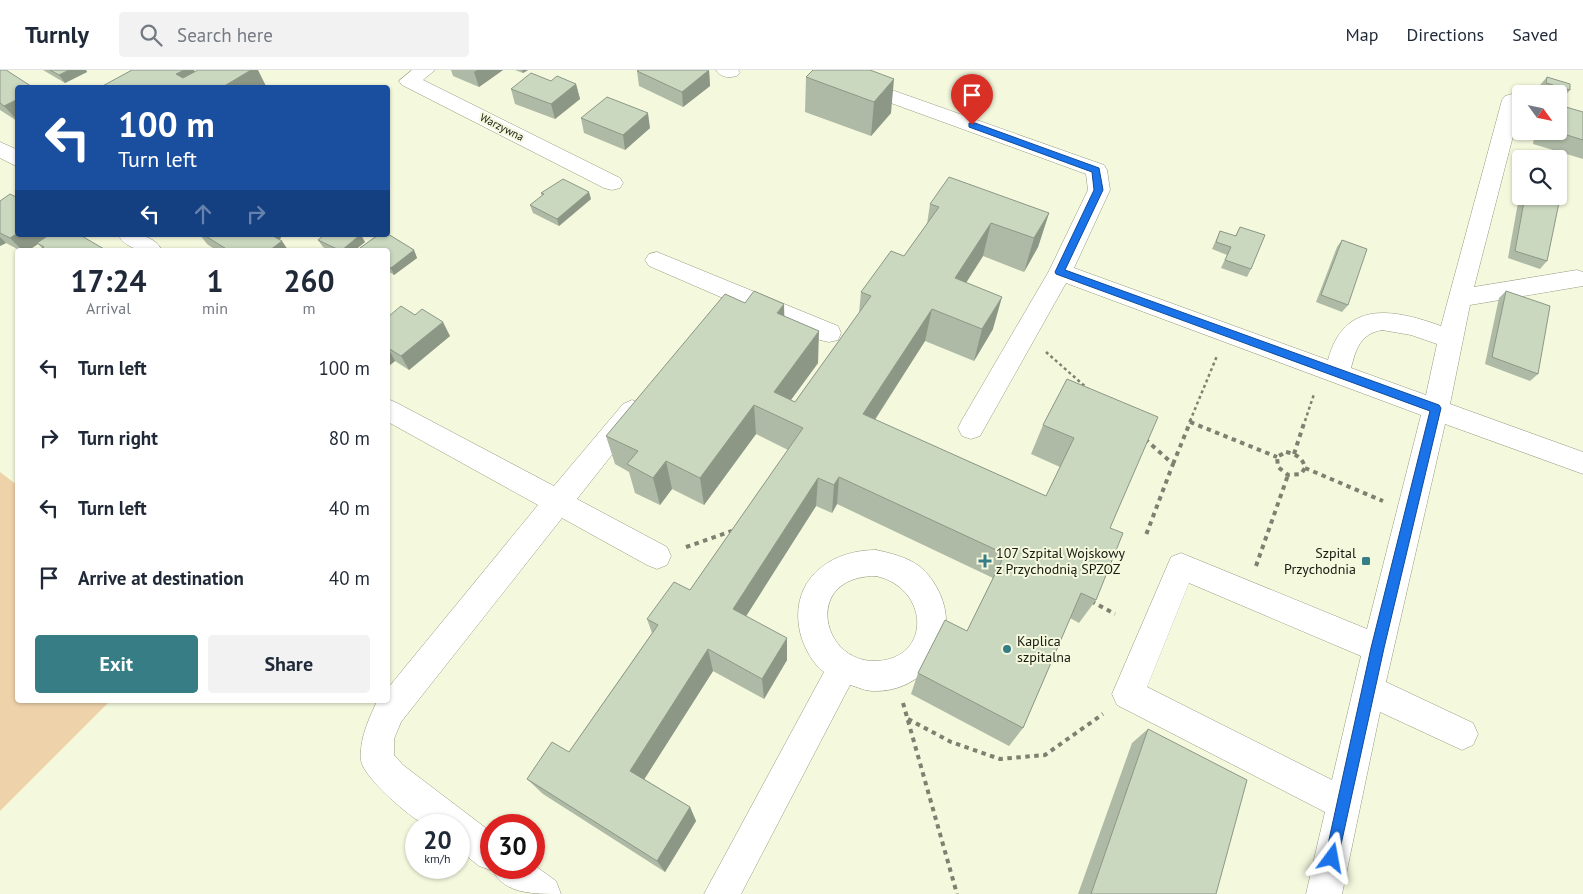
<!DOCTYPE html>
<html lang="en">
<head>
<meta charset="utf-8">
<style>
	:root { --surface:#fff; --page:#f2f2f3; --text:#1f2937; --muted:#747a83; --line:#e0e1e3; --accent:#367d86 }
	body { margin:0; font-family:"PT Sans",sans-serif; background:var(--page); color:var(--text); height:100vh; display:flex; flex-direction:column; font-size:19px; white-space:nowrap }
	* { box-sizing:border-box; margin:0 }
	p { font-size:16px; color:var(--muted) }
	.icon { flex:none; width:28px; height:28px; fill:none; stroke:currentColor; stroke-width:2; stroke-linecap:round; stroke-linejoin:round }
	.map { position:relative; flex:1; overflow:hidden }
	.sheet { position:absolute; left:15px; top:178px; width:375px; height:455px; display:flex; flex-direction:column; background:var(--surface); border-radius:5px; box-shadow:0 1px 4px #0004 }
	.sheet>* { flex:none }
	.top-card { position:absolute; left:15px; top:15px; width:375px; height:152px; border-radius:5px; box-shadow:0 1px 4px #0004; background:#1a4fa0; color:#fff; overflow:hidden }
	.needle { width:32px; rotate:123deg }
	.controls { position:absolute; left:1512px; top:15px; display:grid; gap:10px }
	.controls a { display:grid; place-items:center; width:55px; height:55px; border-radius:5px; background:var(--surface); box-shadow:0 1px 4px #0004; font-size:25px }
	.speed { position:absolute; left:405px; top:744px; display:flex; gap:10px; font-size:25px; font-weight:700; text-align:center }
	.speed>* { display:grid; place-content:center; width:65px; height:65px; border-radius:50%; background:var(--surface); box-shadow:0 1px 4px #0004; line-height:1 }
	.speed small { font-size:12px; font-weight:400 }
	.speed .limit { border:8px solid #d22; background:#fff; color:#111 }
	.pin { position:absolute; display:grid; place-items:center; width:42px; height:42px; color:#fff; margin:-51px -21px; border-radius:50% 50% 50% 0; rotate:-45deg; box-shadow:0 0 5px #0007 }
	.pin .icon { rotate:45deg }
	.me { position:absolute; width:55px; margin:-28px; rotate:13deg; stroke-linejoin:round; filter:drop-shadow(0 0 4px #0008) }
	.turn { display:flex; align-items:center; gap:18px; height:105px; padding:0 20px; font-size:22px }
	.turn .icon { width:65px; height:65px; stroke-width:2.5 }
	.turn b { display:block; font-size:35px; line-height:42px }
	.lanes { display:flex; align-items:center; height:48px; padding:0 20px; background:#0003; justify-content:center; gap:25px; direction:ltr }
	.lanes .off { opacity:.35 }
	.eta { display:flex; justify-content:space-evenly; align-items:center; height:85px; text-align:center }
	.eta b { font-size:30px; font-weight:800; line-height:35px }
	.cta { display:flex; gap:10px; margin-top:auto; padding:10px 20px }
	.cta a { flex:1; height:58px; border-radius:5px; background:var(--accent); color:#fff; font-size:20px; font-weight:800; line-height:58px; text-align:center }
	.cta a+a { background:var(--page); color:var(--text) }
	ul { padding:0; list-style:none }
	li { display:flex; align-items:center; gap:15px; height:70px; padding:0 20px }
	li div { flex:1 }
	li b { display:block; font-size:19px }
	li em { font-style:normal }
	header { display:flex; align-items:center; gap:30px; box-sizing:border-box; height:70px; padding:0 25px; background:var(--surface); border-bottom:1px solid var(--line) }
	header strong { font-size:24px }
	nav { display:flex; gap:28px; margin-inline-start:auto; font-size:18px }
	.search { width:350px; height:45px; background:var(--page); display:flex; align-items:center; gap:12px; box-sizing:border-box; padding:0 18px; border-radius:5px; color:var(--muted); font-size:19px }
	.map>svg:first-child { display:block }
</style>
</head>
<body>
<header>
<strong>Turnly</strong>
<div class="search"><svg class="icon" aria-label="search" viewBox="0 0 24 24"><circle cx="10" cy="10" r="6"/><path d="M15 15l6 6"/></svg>Search here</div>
<nav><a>Map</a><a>Directions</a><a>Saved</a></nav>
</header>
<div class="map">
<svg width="1583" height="824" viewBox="0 0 1583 824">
	<rect width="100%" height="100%" fill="#f4f8dd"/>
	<!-- green -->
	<path fill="#eed2aa" d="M0 402 17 415 18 630H111L0 741Z"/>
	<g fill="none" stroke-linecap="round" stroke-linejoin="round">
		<!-- street casing -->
		<g stroke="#969a80" stroke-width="1">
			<g id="street">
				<path d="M412 0H435L423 10 620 108 623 113 620 118 612 120 604 118 402 15 399 11Z"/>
				<path d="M716 0H738L740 2 737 6C729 8 721 8 716 0Z"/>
				<path d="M830 0H853L872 13 1104 95 1107 100 1110 120 1074 198 1328 290C1344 229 1394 239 1441 256L1502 30 1505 26 1512 24 1521 26V39H1520L1474 217 1577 200 1583 202V216L1470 235 1450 334 1583 382V404L1445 354 1386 612 1473 653 1478 664 1473 675 1462 680 1380 642 1342 824H1306L1325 742 1117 635 1112 624 1171 487 1181 483 1367 559 1421 345 1066 213 980 366 971 369 962 366 958 358 962 350 1049 201 1088 120 1086 104 858 21 833 4ZM1382 260 1411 265 1437 274 1426 325 1351 298C1356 279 1360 264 1382 260ZM1189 513 1361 586 1332 710 1147 617Z"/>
				<path d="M0 72 18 80V97L0 88Z"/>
				<path d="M118 165C135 165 152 163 162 180 145 180 128 182 118 165Z"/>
				<path d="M657 182 838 256 841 263 838 270 829 272 820 270 649 196 645 190 649 184Z"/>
				<path d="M388 329 397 333 554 416 623 334 632 330 641 334 645 341 641 348 577 429 667 477 671 486 667 495 657 499 647 495 562 448 401 652 394 669V685L403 695 491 762V798H534V795L556 811 561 824C533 824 505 824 493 801L479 796 459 780V755C449 755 432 758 424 754 409 747 362 706 361 690 359 669 369 649 377 631L388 630V618L538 435 388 352Z"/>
				<path d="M876 480C890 483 907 487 919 496 928 503 935 513 940 524 961 571 925 623 873 621 865 621 858 617 850 615L741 824H704L824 602C813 594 805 579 801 566 787 514 826 480 876 480ZM876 506C930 518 932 589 876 591 821 593 802 506 876 506Z"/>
			</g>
		</g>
		<!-- path-far1 -->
		<g stroke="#7f8170" stroke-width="2.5" stroke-dasharray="3 3" stroke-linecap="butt">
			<path d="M1046 282 1088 319"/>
			<path d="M1190 351 1217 286"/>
			<path d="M1305 351 1314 324"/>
		</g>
		<!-- path -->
		<g stroke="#7f8170" stroke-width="4" stroke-dasharray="4.5 4.5" stroke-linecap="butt">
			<path d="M1190 352 1277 387"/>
			<path d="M1145 369 1173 394 1146 465"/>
			<path d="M1286 382C1296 384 1303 388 1305 398L1301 404 1288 405 1278 397 1277 387Z"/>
			<path d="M1294 384 1305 350"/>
			<path d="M1173 394 1191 350"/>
			<path d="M1305 398 1383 431"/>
			<path d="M686 477 732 461"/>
			<path d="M1256 496 1288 405"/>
			<path d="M1091 531 1115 544"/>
			<path d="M903 633 957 824"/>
			<path d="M908 649 951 672 1000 689 1045 685 1103 644"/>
		</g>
		<!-- street -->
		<use href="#street" fill="#fff" fill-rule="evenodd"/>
	</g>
	<!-- wall -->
	<g fill="#aebaa5">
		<path d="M0 0 17 51 0 40Z"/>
		<path d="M43 0H86L87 2 65 13Z"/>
		<path d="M451 0H503L479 17 453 6Z"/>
		<path d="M515 0H528L523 3Z"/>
		<path d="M709 0 710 16 683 37 639 16 637 1Z"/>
		<path d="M870 0 891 43 871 66 805 42 806 7Z"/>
		<path d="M1547 7 1570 20 1563 28 1559 26V24H1549L1539 21 1540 15Z"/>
		<path d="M551 11 576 14 580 29 555 49 515 34 511 19Z"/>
		<path d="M1583 42V89L1533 74 1535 61H1559Z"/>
		<path d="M581 48 650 58 625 80 584 63Z"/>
		<path d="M1521 116V126H1559L1547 191 1540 199 1508 188Z"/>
		<path d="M541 123 591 129 559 156 533 143 530 135 542 126Z"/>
		<path d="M0 131 18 165 104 179 105 180H40L42 178 38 174 29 180H19L6 173 0 176Z"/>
		<path d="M930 134 1049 143 1038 177 1024 202 983 186 966 213 993 259 974 291 925 271 875 350 1046 426 1060 397 1031 384 1043 355 1067 309 1110 458 1096 530 1079 553 1070 548 1023 658 1009 676 911 624 918 603 967 561 993 508 837 434 832 443 816 436 746 546 787 590 764 629 713 601 644 709 690 737 696 751 665 802 543 724 527 709 569 682 652 563 647 549 690 520 788 380 756 364 704 435 672 419 660 435 635 423 629 402 615 394 606 366 745 233 785 246 818 293 791 330 795 332 859 243 861 222 904 186 927 154Z"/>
		<path d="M1240 157 1251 199 1247 207 1221 198 1227 185 1212 179 1220 161 1235 166Z"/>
		<path d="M388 164 414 180 417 188 394 205 388 201V180H361L360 178 378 165H388Z"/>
		<path d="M200 165H279L281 168 279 170 288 180H216L207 174Z"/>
		<path d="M318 170 365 172 355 180H328L323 177Z"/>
		<path d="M1342 170 1348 235 1342 242 1316 232 1337 177Z"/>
		<path d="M1506 221 1538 304 1530 311 1485 294 1499 228Z"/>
		<path d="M388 247 450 266 409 300 395 291 389 296 388 295Z"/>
		<path d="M1148 659 1216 824H1078L1132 673Z"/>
	</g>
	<!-- shaded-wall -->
	<g fill="#8d9786">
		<path d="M69 0H86L87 2 65 13 59 5Z"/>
		<path d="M184 0H194L205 18H184L176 4Z"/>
		<path d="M251 0H258L267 18H221Z"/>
		<path d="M477 0H503L479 17 474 2Z"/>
		<path d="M522 0H528L523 3Z"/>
		<path d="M709 0 710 16 683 37 682 22Z"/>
		<path d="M894 9 891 43 871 66 874 32Z"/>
		<path d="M576 14 580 29 555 49 551 34Z"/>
		<path d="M18 29V51L4 36Z"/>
		<path d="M648 43 650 58 625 80 623 65Z"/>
		<path d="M589 122 591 129 559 156 557 149Z"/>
		<path d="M1049 143 1038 177 1024 202 1034 168Z"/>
		<path d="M991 153 983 186 948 241 955 208Z"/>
		<path d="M18 163V165H51L29 180H22L10 168Z"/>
		<path d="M266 165H279L281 168 272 174Z"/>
		<path d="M360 165H361L365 172 355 180H342Z"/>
		<path d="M0 167 6 173 0 176Z"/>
		<path d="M282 171 288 180H270Z"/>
		<path d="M414 180 417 188 394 205 391 198Z"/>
		<path d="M1002 227 993 259 974 291 982 259Z"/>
		<path d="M784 234 785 267 777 243Z"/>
		<path d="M932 239 925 271 859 374 863 344Z"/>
		<path d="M443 252 450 266 409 300 401 286Z"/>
		<path d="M819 261 818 293 779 346 774 322Z"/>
		<path d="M388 278 395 291 389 296 388 293Z"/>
		<path d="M754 335 756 364 704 435 700 408Z"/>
		<path d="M666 391 672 419 660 435 653 408Z"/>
		<path d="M839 407 837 434 832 443 834 415Z"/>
		<path d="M818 408 816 436 736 562 733 539Z"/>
		<path d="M787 568V590L764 629 762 609Z"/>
		<path d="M708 579 713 601 640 716 630 701Z"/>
		<path d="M690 737 696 751 665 802 657 791Z"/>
	</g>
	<!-- building -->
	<g fill="#cad8c0" stroke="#8d9786">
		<path d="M0 0H6L34 18H18V29L4 36 0 33Z"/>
		<path d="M50 0H69L59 5Z"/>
		<path d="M132 0H184L176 4 183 8 198 0H251L221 18H99Z"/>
		<path d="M639 0H709L682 22 637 1Z"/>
		<path d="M813 0H870L894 9 874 32 806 7Z"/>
		<path d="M531 3 551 11 557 6 576 14 551 34 511 19Z"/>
		<path d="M1547 7 1570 14V20L1546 13Z"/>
		<path d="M607 27 648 43 623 65 581 48Z"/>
		<path d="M1559 35 1583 42V70L1554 61H1559Z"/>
		<path d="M949 107 1049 143 1034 168 991 153 955 208 1002 227 982 259 932 239 863 344 1046 426 1074 368 1043 355 1067 309 1158 347 1110 458 1123 463 1096 530 1081 523 1023 658 918 603 945 550 967 561 1005 484 839 407 834 415 818 408 733 539 787 568 762 609 708 579 630 701 690 737 657 791 527 709 552 672 569 682 658 555 647 549 674 512 690 520 803 358 754 335 700 408 666 391 653 408 627 394 638 381 606 366 725 224 745 233 754 221 784 234 777 243 819 261 774 322 795 332 871 226 861 222 891 181 904 186 939 137 930 134Z"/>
		<path d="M563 109 589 122 557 149 530 135 544 124 541 123Z"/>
		<path d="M1559 118H1562L1547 191 1515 181 1525 126H1559Z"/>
		<path d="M10 124 18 128V163L10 168 0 163V131Z"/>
		<path d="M1240 157 1265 165 1251 199 1225 190 1231 177 1216 172 1220 161 1236 166Z"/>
		<path d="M388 164 414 180 391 198 388 196V180H362L360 178 378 165H388Z"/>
		<path d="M49 165H80L104 179 103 180H39L44 177 37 173Z"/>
		<path d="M204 165H271L282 171 270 180H228Z"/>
		<path d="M324 165H360L342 180H339L318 170Z"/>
		<path d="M1342 170 1367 179 1348 235 1321 225Z"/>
		<path d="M1506 221 1550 236 1538 304 1492 287Z"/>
		<path d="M401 236 415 245 422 239 443 252 401 286 388 278V247Z"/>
		<path d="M1148 659 1247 710 1216 824H1091Z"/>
	</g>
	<!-- route -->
	<path fill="#1a73e8" stroke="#114b97" d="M969 53H975L1099 98 1103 120 1065 200 1439 335 1441 338 1384 578 1337 793 1332 795 1327 793 1325 788 1371 578 1430 341 1056 204 1055 202 1094 120 1092 102 969 57Z"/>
	<!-- markers -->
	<g fill="#367d86" stroke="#f4f8dd" stroke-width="2">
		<path d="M982.5 483.5h5v5h5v5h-5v5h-5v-5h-5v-5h5z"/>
		<rect x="1361" y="486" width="10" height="10" rx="2.5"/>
		<circle cx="1007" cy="579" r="5"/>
	</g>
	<g text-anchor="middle" stroke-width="4" stroke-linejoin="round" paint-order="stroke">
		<!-- far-street labels -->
		<g font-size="11" fill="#181910" stroke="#f4f8dd">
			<text transform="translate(502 57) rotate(27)" y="4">Warzywna</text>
		</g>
		<!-- poi labels -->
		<g font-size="14" fill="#181910" stroke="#f4f8dd" text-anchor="start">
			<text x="996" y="488">107 Szpital Wojskowy<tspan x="996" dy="16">z Przychodnią SPZOZ</tspan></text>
			<text x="1356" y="488" text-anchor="end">Szpital<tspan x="1356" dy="16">Przychodnia</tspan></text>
			<text x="1017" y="576">Kaplica<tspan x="1017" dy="16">szpitalna</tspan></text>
		</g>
	</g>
</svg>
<div class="controls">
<a><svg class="needle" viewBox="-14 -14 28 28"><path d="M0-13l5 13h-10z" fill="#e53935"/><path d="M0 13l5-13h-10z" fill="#747a83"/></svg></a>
<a><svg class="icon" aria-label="search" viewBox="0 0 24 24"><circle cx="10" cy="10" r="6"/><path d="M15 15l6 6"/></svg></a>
</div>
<div class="speed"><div>20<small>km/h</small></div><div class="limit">30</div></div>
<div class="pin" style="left:972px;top:55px;background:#d93025"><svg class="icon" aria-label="arrive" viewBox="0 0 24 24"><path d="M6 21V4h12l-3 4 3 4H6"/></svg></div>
<svg class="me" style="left:1332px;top:788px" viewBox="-20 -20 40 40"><path d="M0-17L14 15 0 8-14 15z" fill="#1a73e8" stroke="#fff" stroke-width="4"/></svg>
<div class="top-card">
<div class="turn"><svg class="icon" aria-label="left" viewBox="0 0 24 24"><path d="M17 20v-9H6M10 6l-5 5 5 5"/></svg><div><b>100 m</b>Turn left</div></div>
<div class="lanes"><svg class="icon" aria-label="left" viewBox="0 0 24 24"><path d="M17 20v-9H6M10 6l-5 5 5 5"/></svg><svg class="icon off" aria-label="ahead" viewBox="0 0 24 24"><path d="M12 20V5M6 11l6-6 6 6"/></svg><svg class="icon off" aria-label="right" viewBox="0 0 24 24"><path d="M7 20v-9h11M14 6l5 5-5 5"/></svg></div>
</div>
<section class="sheet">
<div class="eta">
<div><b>17:24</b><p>Arrival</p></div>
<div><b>1</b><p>min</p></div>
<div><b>260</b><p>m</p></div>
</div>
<ul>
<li><svg class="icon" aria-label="left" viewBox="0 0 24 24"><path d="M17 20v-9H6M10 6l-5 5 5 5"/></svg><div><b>Turn left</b></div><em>100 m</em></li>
<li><svg class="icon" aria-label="right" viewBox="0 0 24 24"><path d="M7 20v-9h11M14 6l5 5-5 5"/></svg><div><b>Turn right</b></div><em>80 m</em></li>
<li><svg class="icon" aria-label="left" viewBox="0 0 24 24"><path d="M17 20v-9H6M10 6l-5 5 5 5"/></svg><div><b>Turn left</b></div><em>40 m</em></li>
<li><svg class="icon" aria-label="arrive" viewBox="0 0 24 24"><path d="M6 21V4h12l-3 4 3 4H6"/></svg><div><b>Arrive at destination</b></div><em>40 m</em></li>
</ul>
<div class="cta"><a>Exit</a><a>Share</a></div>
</section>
</div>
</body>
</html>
